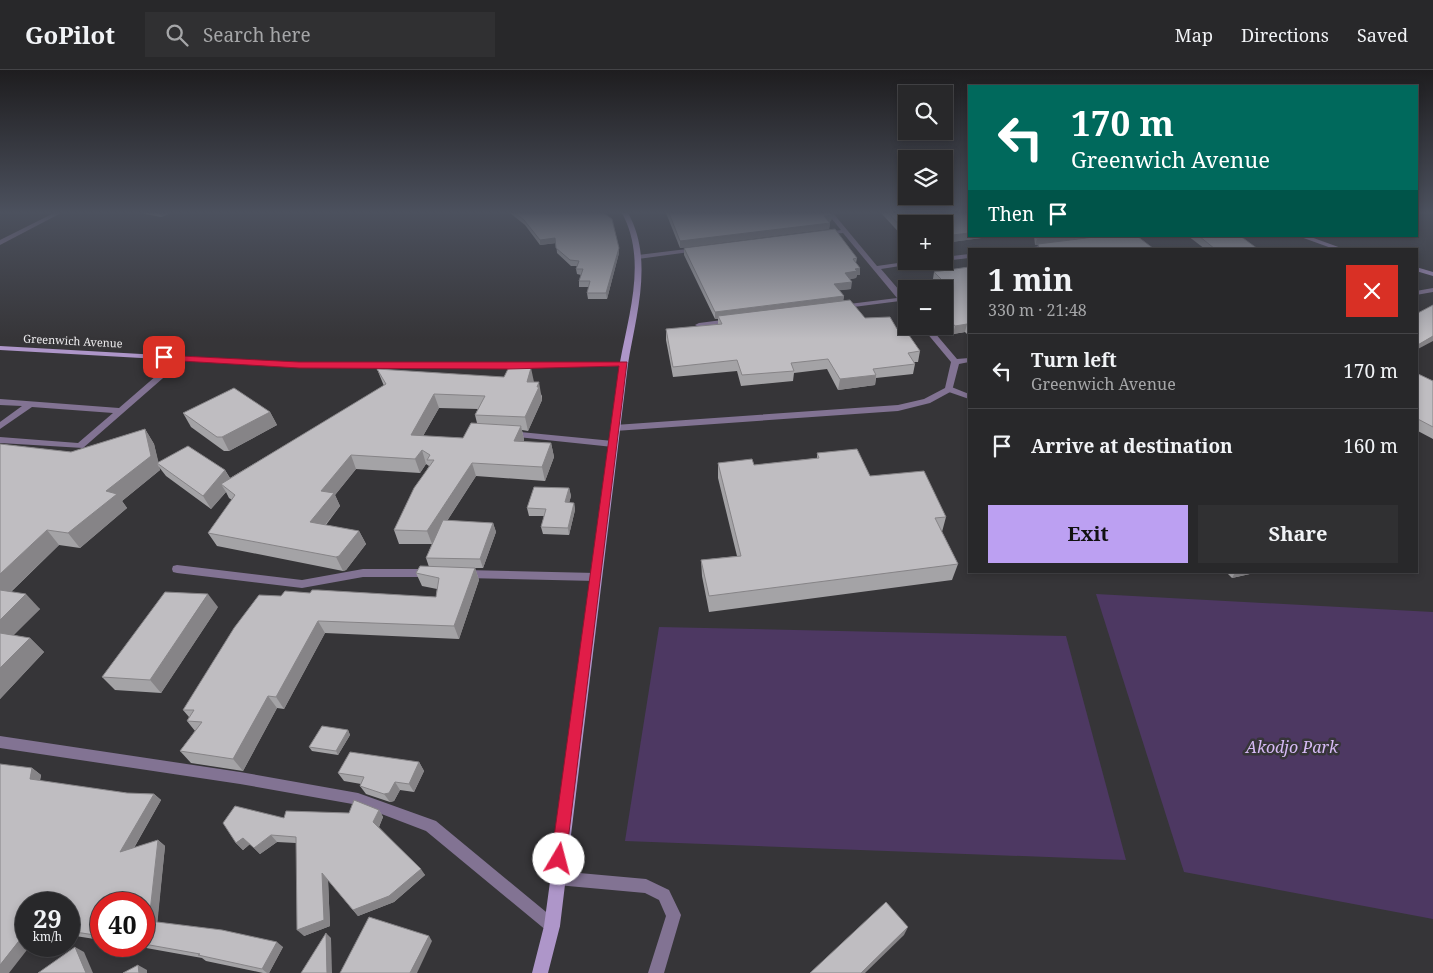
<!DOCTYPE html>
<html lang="en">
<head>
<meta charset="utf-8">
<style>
	:root { --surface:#28282a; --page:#303032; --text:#f1f3f6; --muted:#a5a6a8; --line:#444447; --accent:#bca0f2 }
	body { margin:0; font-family:"Noto Serif",serif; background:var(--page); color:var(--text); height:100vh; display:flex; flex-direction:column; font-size:19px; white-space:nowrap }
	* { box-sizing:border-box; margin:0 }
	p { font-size:16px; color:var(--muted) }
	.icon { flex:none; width:28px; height:28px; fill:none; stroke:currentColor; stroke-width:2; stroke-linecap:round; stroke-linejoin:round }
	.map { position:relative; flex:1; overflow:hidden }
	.details { position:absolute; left:968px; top:178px; width:450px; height:325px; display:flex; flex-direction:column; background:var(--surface); border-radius:0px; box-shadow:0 2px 8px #0003,0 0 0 1px var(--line) }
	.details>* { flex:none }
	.guide { position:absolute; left:968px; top:15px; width:450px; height:152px; border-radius:0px; box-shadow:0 2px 8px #0003,0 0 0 1px var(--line); background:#00695c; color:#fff; overflow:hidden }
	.tools { position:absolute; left:898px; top:15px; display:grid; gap:10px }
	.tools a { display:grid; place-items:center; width:55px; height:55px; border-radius:0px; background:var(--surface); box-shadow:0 2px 8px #0003,0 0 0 1px var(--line); font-size:25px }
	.speed { position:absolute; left:15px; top:822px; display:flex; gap:10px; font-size:25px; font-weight:700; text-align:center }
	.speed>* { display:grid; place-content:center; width:65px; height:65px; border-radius:50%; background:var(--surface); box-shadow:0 2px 8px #0003,0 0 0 1px var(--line); line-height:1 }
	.speed small { font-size:12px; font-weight:400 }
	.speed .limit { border:8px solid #d22; background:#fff; color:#111 }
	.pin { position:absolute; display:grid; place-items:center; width:42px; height:42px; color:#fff; margin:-21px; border-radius:10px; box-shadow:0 2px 8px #0006 }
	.me { position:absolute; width:55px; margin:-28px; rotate:8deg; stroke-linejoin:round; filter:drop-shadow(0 0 4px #0008) }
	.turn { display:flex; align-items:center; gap:18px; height:105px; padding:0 20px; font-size:22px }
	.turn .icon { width:65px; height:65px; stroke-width:2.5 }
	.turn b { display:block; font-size:35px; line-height:42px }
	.then { display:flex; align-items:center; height:48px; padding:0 20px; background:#0003; gap:10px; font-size:19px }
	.round { display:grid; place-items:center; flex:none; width:52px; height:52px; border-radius:0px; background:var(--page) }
	.head { display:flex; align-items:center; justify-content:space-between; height:85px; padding:0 20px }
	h1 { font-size:30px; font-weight:700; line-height:38px }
	.action { display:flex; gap:10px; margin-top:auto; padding:10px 20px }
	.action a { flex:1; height:58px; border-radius:0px; background:var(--accent); color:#111; font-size:20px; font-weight:700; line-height:58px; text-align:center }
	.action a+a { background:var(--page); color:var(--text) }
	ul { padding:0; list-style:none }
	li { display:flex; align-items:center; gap:15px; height:75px; padding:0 20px; border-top:1px solid var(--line) }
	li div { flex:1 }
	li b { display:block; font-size:19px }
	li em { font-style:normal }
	header { display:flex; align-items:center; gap:30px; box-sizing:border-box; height:70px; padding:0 25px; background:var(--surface); border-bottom:1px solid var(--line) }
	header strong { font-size:24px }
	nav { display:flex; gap:28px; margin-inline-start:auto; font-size:18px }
	.search { width:350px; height:45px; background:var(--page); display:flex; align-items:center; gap:12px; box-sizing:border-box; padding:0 18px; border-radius:0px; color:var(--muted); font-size:19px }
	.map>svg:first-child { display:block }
</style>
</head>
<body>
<header>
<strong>GoPilot</strong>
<div class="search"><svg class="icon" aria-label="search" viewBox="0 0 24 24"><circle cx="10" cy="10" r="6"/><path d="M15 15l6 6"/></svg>Search here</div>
<nav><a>Map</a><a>Directions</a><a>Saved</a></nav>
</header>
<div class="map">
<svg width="1433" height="903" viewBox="0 0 1433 903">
	<rect width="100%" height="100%" fill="#363538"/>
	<!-- green -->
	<g fill="#4d3862">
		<path d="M1096 524 1433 542V849L1184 802Z"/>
		<path d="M659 557 1066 566 1126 790 625 771Z"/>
	</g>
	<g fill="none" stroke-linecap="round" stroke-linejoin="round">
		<!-- lane -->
		<g fill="#827393" fill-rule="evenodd">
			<path d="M1433 218V222L1416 225V221Z"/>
			<path d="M179 286H185L186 288 83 378 0 373V367L78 373 113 343 32 337 0 359V352L22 336 0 335V329L119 338Z"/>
			<path d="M949 316 969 324V329L946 321V317Z"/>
			<path d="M510 361 613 371 618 374 613 377 507 366 506 364Z"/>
			<path d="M177 495 302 510 363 499H430L434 500 435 503 434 506 430 507H363L302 518 177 503 173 502 172 499 173 496Z"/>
			<path d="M465 500 596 503 600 504 601 507 600 510 596 511 465 508 461 507 460 504 461 501Z"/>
			<path d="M557 801 646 809 669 820 681 845 664 903H648L666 846 659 830 645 823 557 815 552 813 550 808 552 803Z"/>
		</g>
		<!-- street -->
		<g fill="#827393" fill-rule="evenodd">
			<path d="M54 143H61L0 175V170Z"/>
			<path d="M827 143H833L877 196 912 191H932L881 199 905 227 906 234H901L900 231 838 239V235H841L897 228 843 163 822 165V163L841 160Z"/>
			<path d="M1049 174 1052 176 1051 177 1024 179Z"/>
			<path d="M695 178 697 179V181L638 189 635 187 638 185Z"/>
			<path d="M969 184V188L944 191V187Z"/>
			<path d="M730 249H733V253L699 257 695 255 699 253Z"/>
			<path d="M921 256H929L957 289 969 288V292L959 294 952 321 930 333 898 341 615 361 611 358 615 355 898 335 924 329 945 318 951 292Z"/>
			<path d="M0 666 240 702 358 723 436 751 557 851 560 856 557 861 552 864 547 861 426 761 358 735 240 714 0 678Z"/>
		</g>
		<!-- secondary -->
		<g fill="#ae96c9" fill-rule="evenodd">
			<path d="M622 143H628C654 189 636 245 628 294L560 856 548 903H532L544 856 620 296 509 298 299 297 0 280V276L299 293 509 294 620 292C629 243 647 189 622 143Z"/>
			<path d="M1298 166H1308L1344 179H1334Z"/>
			<path d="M1416 197 1433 202V206L1416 201Z"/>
		</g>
	</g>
	<!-- wall -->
	<g fill="#a4a3a6" fill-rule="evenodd">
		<path d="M140 143H171L161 147Z"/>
		<path d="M510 143H604L619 178V183L607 229H588L587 223 589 217H579V211L581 205 577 204 576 199 577 196H571L557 183 556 173 540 175 525 155Z"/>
		<path d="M666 143H830L832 145 831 151 829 152 830 153 829 159 680 178Z"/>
		<path d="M881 143H969V166H996L944 173 906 154V170Z"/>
		<path d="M1034 166H1094L1065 171 1154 179H1037L1038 175H1035Z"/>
		<path d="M1188 166H1239L1258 179H1205Z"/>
		<path d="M684 178 857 188 856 193 860 198V205H857L856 208 850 209 851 219 839 220 844 226 843 230 865 248 897 259 920 281 918 292H914L915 294 913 304 876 308 875 315 838 320 827 299 794 303 793 311 741 316 737 301 673 307 666 270V259L718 255V249H715L684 185Z"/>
		<path d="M969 197V266L965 262 953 264 944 252V219H920L921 215 936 213 933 209 934 202Z"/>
		<path d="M377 299 534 312 542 326V330L528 361 522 360 524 370 523 372 551 373 554 387 545 411 476 406 447 451 493 453 496 462 483 498H475L479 510 459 569 325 563 284 639 277 638 243 701 191 693 180 681 195 661 187 651 189 647 183 640 281 526 310 523 436 527 437 519 422 516 416 503 429 497 426 488 432 474H399L394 460 429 396 426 394 420 403 356 399 335 425 340 436 326 455 359 461 366 474 346 500 343 501 217 476 208 463 232 430 229 428 226 422 211 439 166 406 159 397 160 400 122 431 127 438 80 478 59 475 11 522 40 539 13 565 30 568 44 582 0 629V374L71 382 145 359 154 374 158 392 225 400 230 408 384 316ZM439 338 478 339 475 345 477 353 463 368 423 366Z"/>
		<path d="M1416 303 1433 311V369L1416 360Z"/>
		<path d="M270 342 277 355 229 381H224L191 357 183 343Z"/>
		<path d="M817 383 870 406 946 447 942 462 958 494 952 510 709 542 702 506 701 490 737 486 718 408V393L754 395 817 388Z"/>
		<path d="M569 418 571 426 569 433H574L575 440 569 465 543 464 541 457 544 446H529L527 438Z"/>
		<path d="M1225 501H1263L1232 508Z"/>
		<path d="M218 537 161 623 115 620 102 607Z"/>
		<path d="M348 660 350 665 338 685 312 681 309 677Z"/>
		<path d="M419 692 424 701 414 722 400 720 394 731 390 732 366 724 360 716 361 714 344 711 338 703Z"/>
		<path d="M32 698 41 705 40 711 127 723 154 724 161 730 134 778 158 770 165 776 157 852 283 877 269 903H263L206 891 202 888 135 876H144V834H101V870L69 865V834H26Z"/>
		<path d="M379 740 383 747 379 757 425 805 394 832 358 846 328 810 330 856 304 866 296 773 277 772 260 784 250 774 243 780 236 773 284 748 349 743Z"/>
	</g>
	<!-- shaded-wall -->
	<g fill="#868487">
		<path d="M159 143H171L161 147Z"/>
		<path d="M832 145 831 151 823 152 824 146Z"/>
		<path d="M830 153 829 159 680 178V171Z"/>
		<path d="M969 163V166H996L944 173V166Z"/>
		<path d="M1052 166H1094L1035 175 1037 169Z"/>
		<path d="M555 168 556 173 540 175V170Z"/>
		<path d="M619 178V183L607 229 606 223Z"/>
		<path d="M860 198V205H857L856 208 845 210V203L855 199Z"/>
		<path d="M852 212 851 219 834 221V214Z"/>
		<path d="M844 226 843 233 718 246V249H715V242Z"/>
		<path d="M967 254 965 262 953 264 955 256Z"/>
		<path d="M1433 266V271L1416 280V276Z"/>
		<path d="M531 298 534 312H527Z"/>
		<path d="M876 305 875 315 838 320 840 309Z"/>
		<path d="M539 312 542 330 528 361 525 347Z"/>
		<path d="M434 324 439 338 416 378 411 365Z"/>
		<path d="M270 342 277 355 229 381 222 367Z"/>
		<path d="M521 356 524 370 517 385 514 371Z"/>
		<path d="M145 359 154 374 159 394 157 393 159 397 160 400 122 431 127 438 80 478 68 463 106 421Z"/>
		<path d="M551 373 554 387 545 411 542 397Z"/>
		<path d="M422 380 426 394 420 403 415 389Z"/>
		<path d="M351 385 356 399 335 425 340 436 317 465 310 452 321 421Z"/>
		<path d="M472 393 476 406 432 474 427 461Z"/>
		<path d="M225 400 233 414H221L226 422 211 439 203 426Z"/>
		<path d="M569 418 571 426 567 440 565 432Z"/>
		<path d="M574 433 575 440 569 465 568 458Z"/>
		<path d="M493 453 496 462 483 498 480 489Z"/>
		<path d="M47 460 59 475 0 532V504Z"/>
		<path d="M359 461 366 474 346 500 343 501 336 487Z"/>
		<path d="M475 498 479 510 459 569 454 556Z"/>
		<path d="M1236 501H1263L1232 508Z"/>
		<path d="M26 524 40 539 3 576 0 573V550Z"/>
		<path d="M208 524 218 537 161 623 150 610Z"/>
		<path d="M318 551 325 563 284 639 276 627Z"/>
		<path d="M30 568 44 582 0 629V598Z"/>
		<path d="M268 626 277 638 243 701 233 689Z"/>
		<path d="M348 660 350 665 338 685 336 681Z"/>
		<path d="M419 692 424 701 414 722 409 714Z"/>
		<path d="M32 698 41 705 38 716 30 709Z"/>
		<path d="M395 712 400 720 394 731 390 732 384 724Z"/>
		<path d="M154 724 161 730 128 788 120 782Z"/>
		<path d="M379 740 383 747 378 759 373 752Z"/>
		<path d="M271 765 277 772 260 784 254 778Z"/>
		<path d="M243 768 250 774 243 780 236 773Z"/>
		<path d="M158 770 165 776 157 857 149 851Z"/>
		<path d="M421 799 425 805 394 832 358 846 353 840Z"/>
		<path d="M322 803 328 810 330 856 304 866 297 860Z"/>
		<path d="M908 857 904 865 865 903H861Z"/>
		<path d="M26 862V876H30L9 903H0V895Z"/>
		<path d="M326 863 331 868 332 903H327Z"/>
		<path d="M429 866 432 871 417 903H410Z"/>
		<path d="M277 872 283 877 269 903H267L262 899Z"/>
		<path d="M75 877 84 882 93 903H86Z"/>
		<path d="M138 895 147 900V903H139Z"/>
	</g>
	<!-- building -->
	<g fill="#bfbdc1" stroke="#868487">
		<path d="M515 143H604L612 149 619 178 606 223H587L590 211H579L583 199H576L579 191 570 190 556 178 555 168 540 170 524 150Z"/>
		<path d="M669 143H830L832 145 824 146 830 153 680 171Z"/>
		<path d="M888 143H969V163L944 166V154H906V162Z"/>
		<path d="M835 159 857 188 853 189 860 198 855 199 857 201 845 203 852 212 834 214 844 226 715 242 684 178Z"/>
		<path d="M1037 166H1052L1037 169Z"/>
		<path d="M1102 166H1137L1154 179H1039L1038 174Z"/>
		<path d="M1199 166H1239L1243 168 1258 179H1215Z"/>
		<path d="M969 197V257L967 254 955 256 944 243V219H924L921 215 944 212 934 202Z"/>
		<path d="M850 230 865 248 890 247 897 259 904 258 920 281 908 283 915 294 873 299 876 305 840 309 828 289 791 293 794 301 742 305 737 290 673 297 666 259 722 254 718 246Z"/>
		<path d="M1433 235V266L1416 276V244Z"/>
		<path d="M509 297 531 298 527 312H539L537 317H539L525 347 475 345 485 326 434 324 411 365 463 368 471 353 521 356 514 371 551 373 542 397 472 393 427 461 394 460 414 418 434 390H427L430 385 422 380 415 389 351 385 321 421 334 423 310 452 359 461 339 486 336 487 208 463 235 425 221 414 386 314 377 299 504 307Z"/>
		<path d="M1416 303 1433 311V357L1416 348Z"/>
		<path d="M234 318 270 342 222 367H217L183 343Z"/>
		<path d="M145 359 151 386 106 421 117 424 68 463 47 460 0 504V374L71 382Z"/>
		<path d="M188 376 225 400 203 426 157 393Z"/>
		<path d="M857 379 870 406 924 401 946 447 935 448 958 494 709 526 701 490 741 486 718 393 752 389 754 395 819 388 817 383Z"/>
		<path d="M534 417 569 418 565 432 574 433 568 458 541 457 546 439 527 438Z"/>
		<path d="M443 450 493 453 480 489 426 488Z"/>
		<path d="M420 496 475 498 454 556 318 551 276 627 268 626 233 689 180 681 202 652 187 651 194 640H183L234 558 259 525 281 526 285 521 310 523 312 520H318L436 527 439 508 416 503Z"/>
		<path d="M0 520 26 524 0 550Z"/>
		<path d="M165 522 208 524 150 610 102 607Z"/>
		<path d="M0 563 30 568 0 598Z"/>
		<path d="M322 656 348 660 336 681 309 677Z"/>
		<path d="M350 682 419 692 409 714 395 712 389 723 384 724 360 716 364 707 338 703Z"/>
		<path d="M0 694 32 698 30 709 127 723 154 724 120 782 158 770 149 851 222 860 277 872 262 899 198 885 200 884 144 874V834H101V866L69 861V834H26V862L0 895Z"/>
		<path d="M354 730 379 740 373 752 421 799 389 826 353 840 322 803 324 850 297 860 296 767 271 765 254 778 243 768 236 773 223 753 235 736 284 748 286 741 349 743Z"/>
		<path d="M886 832 908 857 861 903H810Z"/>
		<path d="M369 847 429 866 410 903H340Z"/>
		<path d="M326 863 327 903H301Z"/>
		<path d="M75 877 86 903H38Z"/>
		<path d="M138 895 139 903H123Z"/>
	</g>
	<!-- sky -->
	<linearGradient id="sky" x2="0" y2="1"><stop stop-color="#1e1d1f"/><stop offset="0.53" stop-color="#4c515e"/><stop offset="1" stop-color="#4c515e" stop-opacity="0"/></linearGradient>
	<rect width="1433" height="269" fill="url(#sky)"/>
	<!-- route -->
	<path fill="#e11d48" stroke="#92132f" d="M161 285 299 292H627L565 795 559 797 553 795 551 789 619 296 508 299 299 298 164 290 161 289Z"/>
	<g text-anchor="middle" stroke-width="5" stroke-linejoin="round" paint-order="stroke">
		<!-- far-street labels -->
		<g font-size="11" fill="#ecebed" stroke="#363538">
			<text transform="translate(73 271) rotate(3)" y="4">Greenwich Avenue</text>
		</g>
		<!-- near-park labels -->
		<g font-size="16" font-style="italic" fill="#d7bbf6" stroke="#363538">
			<text x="1292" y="683">Akodjo Park</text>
		</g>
	</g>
</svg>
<div class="tools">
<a><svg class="icon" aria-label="search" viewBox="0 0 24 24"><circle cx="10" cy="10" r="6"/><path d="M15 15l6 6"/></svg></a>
<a><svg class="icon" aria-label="layers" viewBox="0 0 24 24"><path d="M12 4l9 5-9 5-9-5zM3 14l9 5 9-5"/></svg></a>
<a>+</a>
<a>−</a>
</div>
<div class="speed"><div>29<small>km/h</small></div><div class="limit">40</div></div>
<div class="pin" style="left:164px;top:287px;background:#d93025"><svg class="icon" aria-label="arrive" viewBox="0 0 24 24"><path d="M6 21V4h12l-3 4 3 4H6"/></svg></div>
<svg class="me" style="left:559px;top:789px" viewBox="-20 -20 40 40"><circle r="19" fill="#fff"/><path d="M0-13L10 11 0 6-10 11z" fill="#e11d48"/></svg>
<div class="guide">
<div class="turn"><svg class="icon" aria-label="left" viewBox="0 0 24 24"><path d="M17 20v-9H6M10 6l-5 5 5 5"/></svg><div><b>170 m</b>Greenwich Avenue</div></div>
<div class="then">Then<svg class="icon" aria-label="arrive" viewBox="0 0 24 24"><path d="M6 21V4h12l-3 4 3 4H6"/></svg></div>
</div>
<section class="details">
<div class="head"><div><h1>1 min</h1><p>330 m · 21:48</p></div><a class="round" style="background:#d93025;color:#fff"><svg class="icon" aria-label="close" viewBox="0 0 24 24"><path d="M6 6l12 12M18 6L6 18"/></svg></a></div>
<ul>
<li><svg class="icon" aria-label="left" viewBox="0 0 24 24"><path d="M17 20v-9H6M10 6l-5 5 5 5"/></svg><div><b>Turn left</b><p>Greenwich Avenue</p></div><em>170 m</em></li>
<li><svg class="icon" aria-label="arrive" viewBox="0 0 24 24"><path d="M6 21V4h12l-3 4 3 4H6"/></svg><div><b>Arrive at destination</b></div><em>160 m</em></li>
</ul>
<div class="action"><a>Exit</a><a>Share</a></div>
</section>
</div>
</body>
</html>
